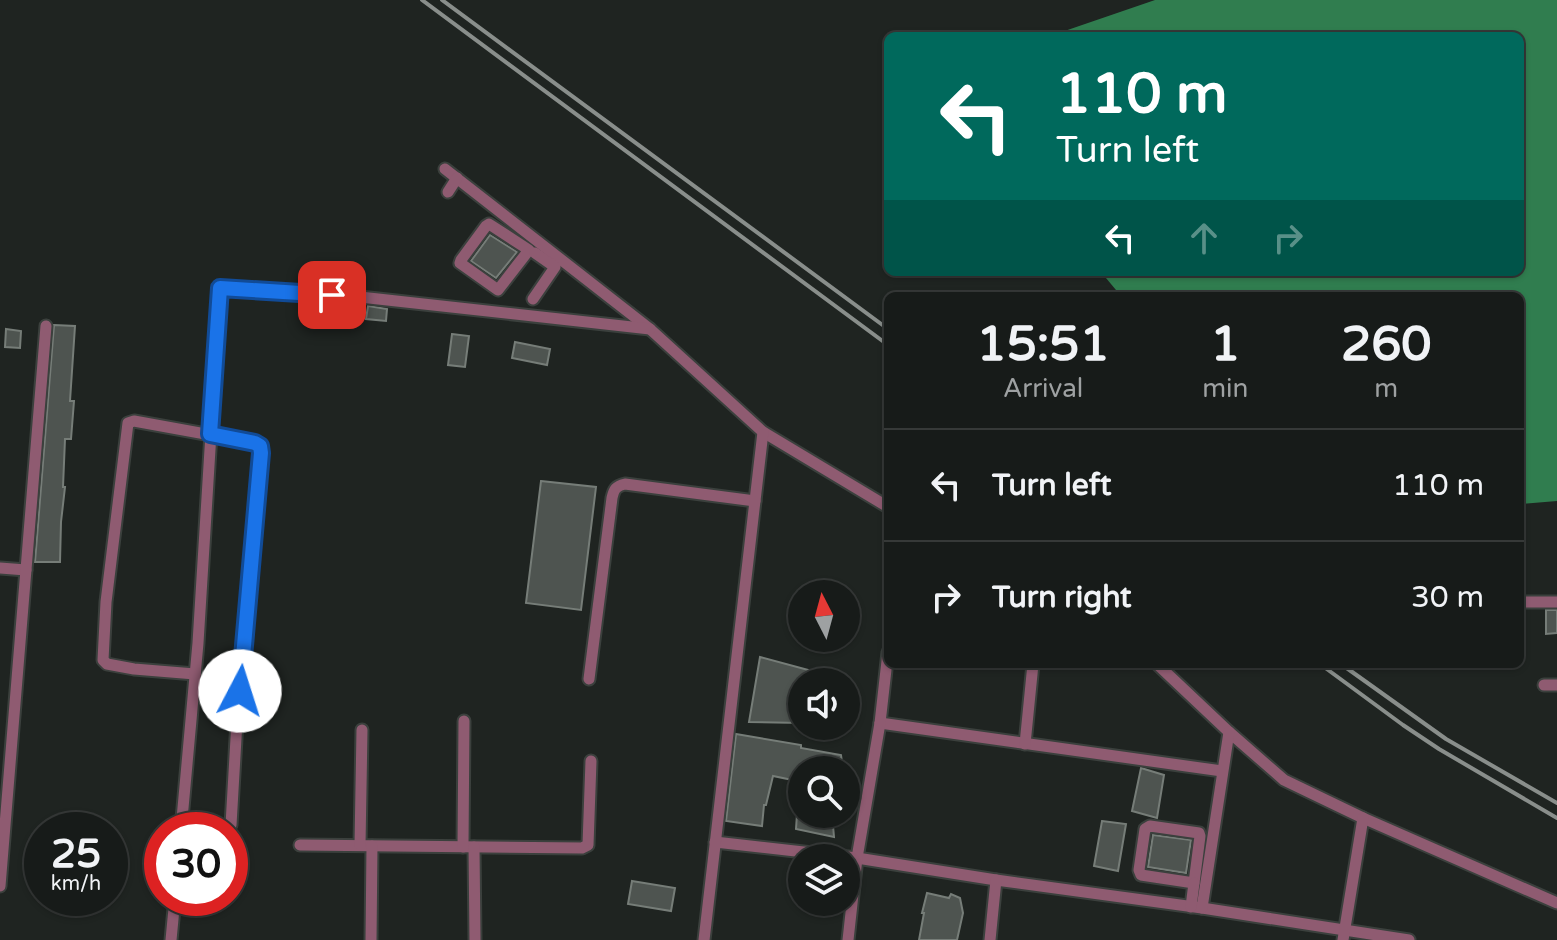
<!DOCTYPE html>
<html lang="en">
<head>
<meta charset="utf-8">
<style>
	:root { --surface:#171b19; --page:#202422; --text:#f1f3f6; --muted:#9ea1a2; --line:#363938 }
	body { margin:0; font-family:"Varela Round",sans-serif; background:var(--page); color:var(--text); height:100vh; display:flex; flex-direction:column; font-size:30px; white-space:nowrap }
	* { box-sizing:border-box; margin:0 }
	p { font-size:26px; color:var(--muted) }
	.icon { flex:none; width:44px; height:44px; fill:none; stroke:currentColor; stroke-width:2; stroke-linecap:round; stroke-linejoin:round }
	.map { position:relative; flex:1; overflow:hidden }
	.drawer { position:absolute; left:884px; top:292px; width:640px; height:376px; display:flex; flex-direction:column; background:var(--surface); border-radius:12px; box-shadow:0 2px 6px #0004,0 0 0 2px var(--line) }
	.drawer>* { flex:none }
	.banner { position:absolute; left:884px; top:32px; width:640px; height:244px; border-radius:12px; box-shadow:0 2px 6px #0004,0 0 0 2px var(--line); background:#00695c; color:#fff; overflow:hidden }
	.needle { width:52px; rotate:354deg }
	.fabs { position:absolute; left:788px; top:580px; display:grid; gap:16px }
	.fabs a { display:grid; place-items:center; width:72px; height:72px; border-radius:50%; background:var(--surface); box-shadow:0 2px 6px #0004,0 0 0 2px var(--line); font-size:40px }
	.speed { position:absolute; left:24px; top:812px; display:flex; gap:16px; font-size:40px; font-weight:700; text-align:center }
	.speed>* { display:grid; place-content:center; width:104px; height:104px; border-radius:50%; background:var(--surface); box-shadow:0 2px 6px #0004,0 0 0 2px var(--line); line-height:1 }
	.speed small { font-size:20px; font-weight:400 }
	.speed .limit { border:12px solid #d22; background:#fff; color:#111 }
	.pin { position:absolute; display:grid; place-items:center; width:68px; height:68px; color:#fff; margin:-34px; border-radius:16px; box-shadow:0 4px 12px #0006 }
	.me { position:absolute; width:88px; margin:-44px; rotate:5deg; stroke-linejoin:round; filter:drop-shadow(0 0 6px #0008) }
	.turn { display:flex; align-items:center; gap:28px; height:168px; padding:0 40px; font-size:36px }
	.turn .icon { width:104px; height:104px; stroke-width:2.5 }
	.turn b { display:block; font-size:56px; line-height:68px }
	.lanes { display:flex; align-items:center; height:76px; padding:0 40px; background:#0003; justify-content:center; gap:40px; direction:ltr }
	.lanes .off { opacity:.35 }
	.eta { display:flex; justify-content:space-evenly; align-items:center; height:136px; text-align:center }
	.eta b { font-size:48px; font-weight:800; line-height:56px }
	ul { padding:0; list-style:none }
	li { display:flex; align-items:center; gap:24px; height:112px; padding:0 40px; border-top:2px solid var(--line) }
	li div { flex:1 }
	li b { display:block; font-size:30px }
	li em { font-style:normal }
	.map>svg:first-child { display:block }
</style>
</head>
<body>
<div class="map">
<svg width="1557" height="940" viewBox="0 0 1557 940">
	<rect width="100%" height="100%" fill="#1f2421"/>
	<!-- water -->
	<path fill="#307d4f" d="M1155 0H1557V501L1520 504V296H1121L1101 272H1520V36H1050Z"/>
	<!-- building -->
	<g fill="#4e5450" stroke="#767d78" stroke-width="2">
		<path d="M490 235 517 252 496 278 471 261Z"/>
		<path d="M368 306 387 309 386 321 366 319Z"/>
		<path d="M54 325 75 326 70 401H74L71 439H65L63 487H65L61 522 60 562H35Z"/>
		<path d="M6 329 21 331 20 348 5 347Z"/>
		<path d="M452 334 469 336 465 367 448 365Z"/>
		<path d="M515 342 550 349 547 365 512 358Z"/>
		<path d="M541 481 596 487 581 610 526 603Z"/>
		<path d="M1546 610H1557V633L1546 634Z"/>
		<path d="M760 657 812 671 811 682H802V723L749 722Z"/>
		<path d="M736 734 801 745V748L841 755 843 770H829L802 766V782L773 776 766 805H764L762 826 726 821Z"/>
		<path d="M1141 768 1164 775 1157 818 1132 811Z"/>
		<path d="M797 814H832L834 837 796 829Z"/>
		<path d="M1102 821 1126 824 1118 871 1094 866Z"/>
		<path d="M1153 835 1191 840 1186 873 1148 867Z"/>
		<path d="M632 881 675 888 671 911 628 904Z"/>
		<path d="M927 893 949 898 951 894 960 898 963 913 957 940H919L924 913H922Z"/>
	</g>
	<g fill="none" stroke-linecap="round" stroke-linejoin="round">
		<!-- street casing -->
		<g stroke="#3b403d" stroke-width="15">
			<g id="street">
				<path d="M445 169 650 329 763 432 888 507"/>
				<path d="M448 192 457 178"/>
				<path d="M489 224 529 250 498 290 460 263 461 260 486 226Z"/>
				<path d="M533 299 555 267 535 253"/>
				<path d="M0 568 26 570"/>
				<path d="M1520 602H1557"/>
				<path d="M1157 664 1229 732 1284 780 1363 818 1557 903"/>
				<path d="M195 674 134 669 107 664 103 660 106 602 128 423 134 421 255 443 260 446 261 453 237 721 231 825"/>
				<path d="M589 679 612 498C614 489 616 486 625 484L755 501"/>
				<path d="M1544 685H1557"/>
				<path d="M880 723 1222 771"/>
				<path d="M1025 744 1033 664"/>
				<path d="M1150 826 1199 833 1200 836 1194 883 1141 875 1139 870 1145 829Z"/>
				<path d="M181 830 198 643 220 288 360 297 650 329"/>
				<path d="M715 842 857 858 996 880 1202 908 1409 940"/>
				<path d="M300 845 582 848 588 845 591 761"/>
				<path d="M360 845 362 730"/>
				<path d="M463 847 464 721"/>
				<path d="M474 847 475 940"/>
				<path d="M0 886 46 326"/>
				<path d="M1191 907 1194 883"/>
				<path d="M1202 908 1229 732"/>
				<path d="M171 940 175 898"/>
				<path d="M371 940 372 846"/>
				<path d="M704 940 763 432"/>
				<path d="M848 940 857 858 880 723 888 652"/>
				<path d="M990 940 996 880"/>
				<path d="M1343 940 1363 818"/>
			</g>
		</g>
		<!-- street -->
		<use href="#street" stroke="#8f5b71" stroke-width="11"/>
		<!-- rail -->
		<g stroke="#898e8b" stroke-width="4">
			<path d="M422 0 888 345"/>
			<path d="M442 0 888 329"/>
			<path d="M1320 664 1403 725 1439 749 1557 818"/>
			<path d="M1341 664 1446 739 1557 803"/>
		</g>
	</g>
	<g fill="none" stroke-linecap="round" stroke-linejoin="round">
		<!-- route casing -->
		<g stroke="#114b97" stroke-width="20">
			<path id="route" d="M240 691 261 453 260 446 255 443 210 434 220 288 332 295"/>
		</g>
		<!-- route -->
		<use href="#route" stroke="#1a73e8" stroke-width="14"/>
	</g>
</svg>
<div class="fabs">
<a><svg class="needle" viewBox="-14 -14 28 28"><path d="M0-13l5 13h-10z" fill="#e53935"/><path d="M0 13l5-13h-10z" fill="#9ea1a2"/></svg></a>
<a><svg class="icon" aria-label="sound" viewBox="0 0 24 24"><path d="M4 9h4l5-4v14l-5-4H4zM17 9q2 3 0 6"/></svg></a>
<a><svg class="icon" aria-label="search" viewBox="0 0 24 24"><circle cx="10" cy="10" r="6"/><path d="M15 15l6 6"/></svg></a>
<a><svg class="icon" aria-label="layers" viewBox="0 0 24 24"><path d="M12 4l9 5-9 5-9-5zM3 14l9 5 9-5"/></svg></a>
</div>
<div class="speed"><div>25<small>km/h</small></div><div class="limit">30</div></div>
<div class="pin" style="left:332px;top:295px;background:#d93025"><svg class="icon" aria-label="arrive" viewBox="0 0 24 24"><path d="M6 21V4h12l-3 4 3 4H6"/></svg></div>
<svg class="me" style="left:240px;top:691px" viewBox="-20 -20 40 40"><circle r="19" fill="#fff"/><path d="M0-13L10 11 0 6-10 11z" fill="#1a73e8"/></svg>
<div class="banner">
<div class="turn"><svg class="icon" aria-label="left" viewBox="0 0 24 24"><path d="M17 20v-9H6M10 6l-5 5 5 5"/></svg><div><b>110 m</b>Turn left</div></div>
<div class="lanes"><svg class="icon" aria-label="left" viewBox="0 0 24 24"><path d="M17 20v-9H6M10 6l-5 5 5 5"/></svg><svg class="icon off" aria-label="ahead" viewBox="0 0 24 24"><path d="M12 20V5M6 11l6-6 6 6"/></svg><svg class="icon off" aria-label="right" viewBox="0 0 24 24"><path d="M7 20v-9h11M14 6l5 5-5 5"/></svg></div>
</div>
<section class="drawer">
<div class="eta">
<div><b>15:51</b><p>Arrival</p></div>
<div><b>1</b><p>min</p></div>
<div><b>260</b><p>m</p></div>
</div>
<ul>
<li><svg class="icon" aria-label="left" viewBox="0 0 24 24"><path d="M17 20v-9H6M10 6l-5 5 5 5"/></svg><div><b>Turn left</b></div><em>110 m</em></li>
<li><svg class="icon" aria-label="right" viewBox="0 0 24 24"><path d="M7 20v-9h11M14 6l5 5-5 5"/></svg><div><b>Turn right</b></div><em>30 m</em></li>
</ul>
</section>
</div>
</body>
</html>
